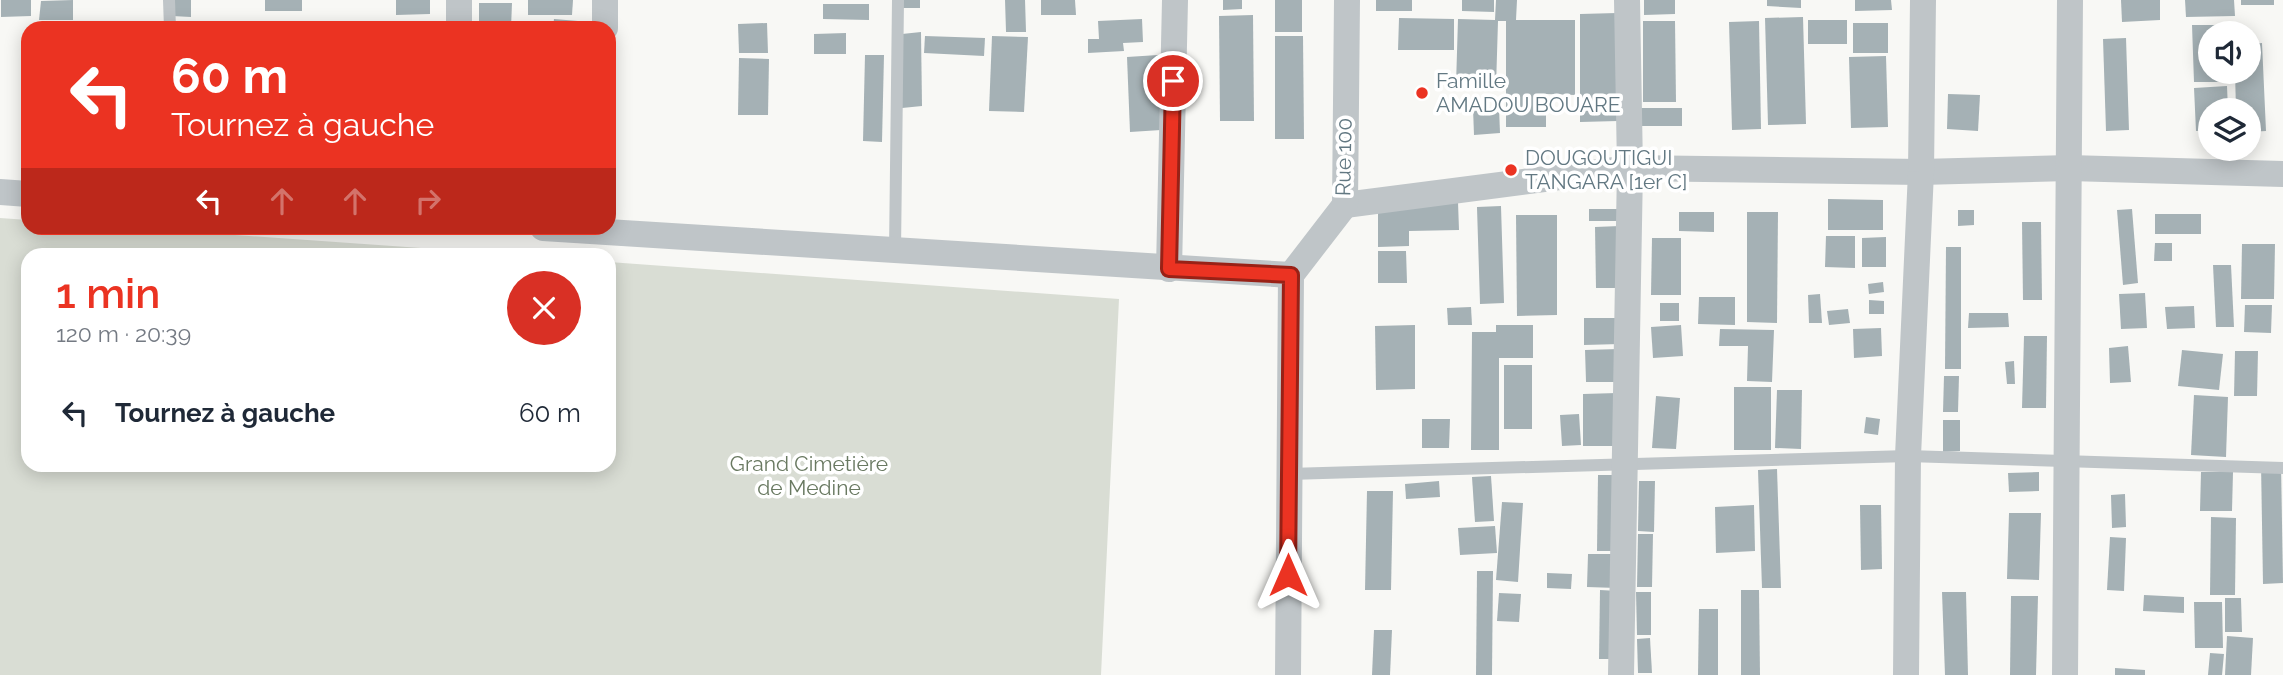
<!DOCTYPE html>
<html lang="fr">
<head>
<meta charset="utf-8">
<style>
	:root { --surface:#fff; --page:#f2f2f3; --text:#1f2937; --muted:#747a83; --accent:#eb3322 }
	body { margin:0; font-family:Raleway,sans-serif; background:var(--page); color:var(--text); height:100vh; display:flex; flex-direction:column; font-size:26px; white-space:nowrap }
	* { box-sizing:border-box; margin:0 }
	p { font-size:23px; color:var(--muted) }
	.icon { flex:none; width:38px; height:38px; fill:none; stroke:currentColor; stroke-width:2; stroke-linecap:round; stroke-linejoin:round }
	.map { position:relative; flex:1; overflow:hidden }
	.sheet { position:absolute; left:21px; top:248px; width:595px; height:224px; display:flex; flex-direction:column; background:var(--surface); border-radius:21px; box-shadow:0 4px 18px #0003 }
	.sheet>* { flex:none }
	.banner { position:absolute; left:21px; top:21px; width:595px; height:214px; border-radius:21px; box-shadow:0 4px 18px #0003; background:#eb3322; color:#fff; overflow:hidden }
	.buttons { position:absolute; left:2198px; top:21px; display:grid; gap:14px }
	.buttons a { display:grid; place-items:center; width:63px; height:63px; border-radius:50%; background:var(--surface); box-shadow:0 4px 18px #0003; font-size:35px }
	.pin { position:absolute; display:grid; place-items:center; width:60px; height:60px; color:#fff; margin:-30px; border:4px solid #fff; border-radius:50%; box-shadow:0 2px 7px #0007 }
	.me { position:absolute; width:77px; margin:-38px; rotate:0deg; stroke-linejoin:round; filter:drop-shadow(0 0 5px #0008) }
	.turn { display:flex; align-items:center; gap:24px; height:147px; padding:0 35px; font-size:32px }
	.turn .icon { width:91px; height:91px; stroke-width:2.5 }
	.turn b { display:block; font-size:49px; line-height:60px }
	.lanes { display:flex; align-items:center; height:66px; padding:0 35px; background:#0003; justify-content:center; gap:35px; direction:ltr }
	.lanes .off { opacity:.35 }
	.round { display:grid; place-items:center; flex:none; width:74px; height:74px; border-radius:37px; background:var(--page) }
	.overview { display:flex; align-items:center; justify-content:space-between; height:119px; padding:0 35px }
	h1 { font-size:42px; font-weight:600; line-height:52px; color:var(--accent) }
	ul { padding:0; list-style:none }
	li { display:flex; align-items:center; gap:21px; height:91px; padding:0 35px }
	li div { flex:1 }
	li b { display:block; font-size:26px }
	li em { font-style:normal }
	.map>svg:first-child { display:block }
</style>
</head>
<body>
<div class="map">
<svg width="2283" height="675" viewBox="0 0 2283 675">
	<rect width="100%" height="100%" fill="#f8f8f5"/>
	<!-- green -->
	<path fill="#d9ddd4" d="M0 218 28 220V228H136L521 255 28 256V466H609V262L1119 299 1101 675H0Z"/>
	<!-- building -->
	<g fill="#a5b1b5">
		<path d="M1 0H31V16L1 17Z"/>
		<path d="M73 0V20H39L41 1Z"/>
		<path d="M172 0H191V17L172 16Z"/>
		<rect x="265" y="0" width="37" height="11"/>
		<path d="M396 0H430V14L396 15Z"/>
		<path d="M528 0H573L572 15H528Z"/>
		<rect x="903" y="0" width="17" height="8"/>
		<path d="M1005 0H1025L1026 32H1006Z"/>
		<path d="M1041 0H1075L1076 15H1041Z"/>
		<path d="M1223 0H1242V9L1223 10Z"/>
		<rect x="1275" y="0" width="27" height="32"/>
		<rect x="1376" y="0" width="36" height="11"/>
		<path d="M1462 0H1494V12L1462 11Z"/>
		<path d="M1496 0H1517L1516 20H1575V95L1546 94V127H1506V21H1498L1496 87 1456 85 1458 19 1495 20Z"/>
		<path d="M1644 0H1675V14L1644 15Z"/>
		<path d="M1767 0H1801V8L1767 6Z"/>
		<path d="M1855 0H1891L1892 10 1855 11Z"/>
		<path d="M2121 0H2160V20L2122 22Z"/>
		<path d="M2185 0H2234L2235 16 2186 17Z"/>
		<rect x="2241" y="0" width="33" height="5"/>
		<path d="M479 3H512L511 28H479Z"/>
		<path d="M823 4H869V20L823 19Z"/>
		<path d="M1617 13 1618 121 1580 122V14Z"/>
		<path d="M1253 15 1254 121H1220L1219 16Z"/>
		<path d="M1803 17 1806 124 1768 125 1765 18Z"/>
		<path d="M1399 18 1454 19V50H1398Z"/>
		<path d="M554 19 578 21V28H553Z"/>
		<path d="M1142 19 1143 42 1123 43 1124 51 1088 53V39H1099L1098 21Z"/>
		<rect x="1808" y="20" width="39" height="24"/>
		<path d="M1643 21H1675L1676 102H1643Z"/>
		<path d="M1759 21 1761 129 1732 130 1729 22Z"/>
		<path d="M767 23 768 53H739L738 24Z"/>
		<rect x="1853" y="23" width="35" height="30"/>
		<path d="M2192 25H2225L2226 33H2210V72H2226V82H2194Z"/>
		<path d="M921 32 922 106 902 108V34Z"/>
		<path d="M846 33V54H814V34Z"/>
		<path d="M925 36 985 38 984 56 924 53Z"/>
		<path d="M992 36 1028 37 1024 112 989 111Z"/>
		<path d="M1275 36H1303L1304 139H1275Z"/>
		<path d="M2126 38 2129 130 2106 131 2103 39Z"/>
		<path d="M2262 43 2266 131 2249 132V110H2236L2235 72H2249V44Z"/>
		<path d="M865 55H884L882 142 863 141Z"/>
		<path d="M1158 55 1161 130 1130 132 1127 57Z"/>
		<path d="M1886 56 1888 127 1851 128 1849 57Z"/>
		<path d="M739 58 769 59 768 115H738Z"/>
		<path d="M2227 86 2228 110H2210V130L2196 131 2194 88Z"/>
		<path d="M1948 94 1980 95 1978 131 1947 129Z"/>
		<path d="M1499 107 1500 133 1474 135 1473 108Z"/>
		<rect x="1640" y="108" width="42" height="18"/>
		<path d="M1828 199 1883 200V230H1828Z"/>
		<path d="M1458 202 1459 230 1409 231V246L1378 247V203Z"/>
		<path d="M1501 206 1504 303 1480 304 1477 207Z"/>
		<rect x="1589" y="209" width="31" height="12"/>
		<path d="M2132 209 2138 283 2123 285 2117 210Z"/>
		<path d="M1958 210H1974V225L1958 226Z"/>
		<path d="M1679 212H1714V232L1679 231Z"/>
		<path d="M1747 212H1778L1777 323 1747 322Z"/>
		<rect x="2155" y="214" width="46" height="20"/>
		<path d="M1516 215H1557V315L1517 316Z"/>
		<path d="M2022 222H2041L2042 300H2023Z"/>
		<path d="M1620 226 1621 288H1596L1595 227Z"/>
		<path d="M1826 236H1855V268L1825 267Z"/>
		<path d="M1886 237V267H1862V238Z"/>
		<path d="M1652 238H1681V295H1651Z"/>
		<path d="M2155 243H2172V261H2154Z"/>
		<path d="M2242 244H2275L2274 299H2241Z"/>
		<path d="M1946 247H1961V369H1945Z"/>
		<path d="M1378 251H1406L1407 283H1378Z"/>
		<path d="M2213 265H2231L2234 327H2216Z"/>
		<path d="M1883 282 1884 292 1869 294 1868 284Z"/>
		<path d="M2145 293 2147 328 2121 329 2119 294Z"/>
		<path d="M1820 294 1822 323H1809L1808 295Z"/>
		<path d="M1699 297H1735V325L1698 324Z"/>
		<path d="M1869 300 1884 301V314H1869Z"/>
		<rect x="1660" y="303" width="19" height="18"/>
		<path d="M2245 305H2272L2271 333 2244 332Z"/>
		<path d="M2194 306 2195 328 2167 329 2165 307Z"/>
		<path d="M1471 307 1472 325H1448L1447 308Z"/>
		<path d="M1848 309 1850 323 1829 325 1827 311Z"/>
		<path d="M1969 313H2008L2009 327 1968 328Z"/>
		<path d="M1584 318H1620V344L1584 345Z"/>
		<path d="M1415 325V389L1376 390 1375 326Z"/>
		<path d="M1496 325H1533V358H1499V450H1471L1472 332H1496Z"/>
		<path d="M1681 325 1683 356 1653 358 1651 327Z"/>
		<path d="M1881 328 1882 356 1854 358 1853 329Z"/>
		<path d="M1720 329 1774 330 1772 382 1747 381 1748 346H1719Z"/>
		<path d="M2024 336H2047L2046 408H2022Z"/>
		<path d="M2128 346 2131 382 2110 383 2109 348Z"/>
		<path d="M1619 349V382H1586L1585 350Z"/>
		<path d="M2182 350 2223 354 2219 390 2178 386Z"/>
		<path d="M2235 351H2258L2257 396H2234Z"/>
		<path d="M2014 361 2015 384H2007L2005 362Z"/>
		<rect x="1504" y="365" width="28" height="64"/>
		<path d="M1944 376H1959L1958 412H1943Z"/>
		<rect x="1734" y="387" width="37" height="63"/>
		<path d="M1777 390H1802L1801 449 1775 448Z"/>
		<path d="M1617 393V446H1583V394Z"/>
		<path d="M2194 395 2228 397 2226 457 2191 455Z"/>
		<path d="M1656 396 1680 398 1676 449 1652 448Z"/>
		<path d="M1579 414 1581 445 1562 446 1560 415Z"/>
		<path d="M1866 417 1880 419 1878 435 1864 433Z"/>
		<path d="M1422 419H1450L1449 448H1422Z"/>
		<path d="M1943 420H1960V451L1943 452Z"/>
		<path d="M2261 463H2281L2283 583 2263 584Z"/>
		<path d="M1777 469 1781 588H1762L1758 470Z"/>
		<path d="M2039 472V491L2009 492 2008 473Z"/>
		<path d="M2201 472H2233L2232 511H2200Z"/>
		<path d="M1598 475H1614V551H1597Z"/>
		<path d="M1491 476 1494 521 1475 522 1472 477Z"/>
		<path d="M1439 481 1440 497 1406 499 1405 484Z"/>
		<path d="M1639 481H1655L1654 532 1638 531Z"/>
		<path d="M1367 491H1393L1391 590H1365Z"/>
		<path d="M2125 494 2126 527 2112 528 2111 495Z"/>
		<path d="M1502 502 1523 503 1518 582 1496 580Z"/>
		<path d="M1754 505 1755 551 1716 553 1715 507Z"/>
		<path d="M1860 505H1881L1882 569 1861 570Z"/>
		<path d="M2009 513H2041L2039 580 2007 579Z"/>
		<path d="M2211 517 2236 518 2235 595H2210Z"/>
		<path d="M1495 526 1497 553 1460 555 1458 528Z"/>
		<path d="M1638 534H1653L1652 587H1637Z"/>
		<path d="M2110 537 2126 538 2124 591 2107 590Z"/>
		<path d="M1588 554H1617V588L1587 587Z"/>
		<path d="M1477 571H1493L1492 675H1476Z"/>
		<path d="M1547 573 1572 574 1571 589 1547 588Z"/>
		<path d="M1600 590 1618 591 1617 659H1599Z"/>
		<path d="M1741 590H1759L1760 675H1741Z"/>
		<path d="M1636 592H1651V635H1637Z"/>
		<path d="M1942 592H1966L1968 675H1945Z"/>
		<path d="M1499 593 1521 594 1519 622 1497 621Z"/>
		<path d="M2144 595 2184 597V613L2143 611Z"/>
		<path d="M2011 596H2038L2036 675H2010Z"/>
		<path d="M2225 598H2241L2242 632H2225Z"/>
		<path d="M2194 602H2222L2223 648H2195Z"/>
		<path d="M1699 609H1718V675H1698Z"/>
		<path d="M1374 630H1392L1390 675H1372Z"/>
		<path d="M2227 636 2253 638 2251 675H2225Z"/>
		<path d="M1650 638 1652 673H1638L1637 639Z"/>
		<path d="M2210 653 2224 654 2222 675H2208Z"/>
		<path d="M2115 668 2145 670V675H2115Z"/>
	</g>
	<g fill="none" stroke-linecap="round" stroke-linejoin="round">
		<!-- lane -->
		<g stroke="#bfc5c8" stroke-width="12">
			<path d="M169 0 170 28"/>
			<path d="M895 251 898 0"/>
			<path d="M1289 474 1908 456 2283 468"/>
		</g>
		<!-- street -->
		<g stroke="#bfc5c8" stroke-width="26">
			<path d="M459 28V0"/>
			<path d="M605 28V0"/>
			<path d="M0 192 28 194"/>
			<path d="M1345 205 1630 168 1921 172 2069 168 2283 174"/>
			<path d="M543 228 1291 275"/>
			<path d="M1169 269 1175 0"/>
			<path d="M1288 675 1291 275 1345 205 1347 0"/>
			<path d="M1621 675 1630 168 1627 0"/>
			<path d="M1906 675 1908 456 1921 172 1923 0"/>
			<path d="M2065 675 2070 0"/>
		</g>
	</g>
	<g fill="none" stroke-linecap="round" stroke-linejoin="round">
		<!-- route casing -->
		<g stroke="#992116" stroke-width="18">
			<path id="route" d="M1173 81 1169 269 1291 275 1288 575"/>
		</g>
		<!-- route -->
		<use href="#route" stroke="#eb3322" stroke-width="12"/>
	</g>
	<!-- markers -->
	<g fill="#eb3322" stroke="#fff" stroke-width="2.5">
		<circle cx="1422" cy="93" r="7"/>
		<circle cx="1511" cy="170" r="7"/>
	</g>
	<g text-anchor="middle" stroke-width="7" stroke-linejoin="round" paint-order="stroke">
		<!-- poi labels -->
		<g font-size="21" fill="#627882" stroke="#fff" text-anchor="start">
			<text x="1436" y="88">Famille<tspan x="1436" dy="24">AMADOU BOUARE</tspan></text>
			<text x="1525" y="165">DOUGOUTIGUI<tspan x="1525" dy="24">TANGARA [1er C]</tspan></text>
		</g>
		<!-- street labels -->
		<g font-size="21" fill="#627882" stroke="#fff">
			<text transform="translate(1344 157) rotate(-89)" y="7">Rue 100</text>
		</g>
		<!-- park labels -->
		<g font-size="21" fill="#697961" stroke="#fff">
			<text x="809" y="471">Grand Cimetière<tspan x="809" dy="24">de Medine</tspan></text>
		</g>
	</g>
</svg>
<div class="buttons">
<a><svg class="icon" aria-label="sound" viewBox="0 0 24 24"><path d="M4 9h4l5-4v14l-5-4H4zM17 9q2 3 0 6"/></svg></a>
<a><svg class="icon" aria-label="layers" viewBox="0 0 24 24"><path d="M12 4l9 5-9 5-9-5zM3 14l9 5 9-5"/></svg></a>
</div>
<div class="pin" style="left:1173px;top:81px;background:#d93025"><svg class="icon" aria-label="arrive" viewBox="0 0 24 24"><path d="M6 21V4h12l-3 4 3 4H6"/></svg></div>
<svg class="me" style="left:1288px;top:575px" viewBox="-20 -20 40 40"><path d="M0-17L14 15 0 8-14 15z" fill="#eb3322" stroke="#fff" stroke-width="4"/></svg>
<div class="banner">
<div class="turn"><svg class="icon" aria-label="left" viewBox="0 0 24 24"><path d="M17 20v-9H6M10 6l-5 5 5 5"/></svg><div><b>60 m</b>Tournez à gauche</div></div>
<div class="lanes"><svg class="icon" aria-label="left" viewBox="0 0 24 24"><path d="M17 20v-9H6M10 6l-5 5 5 5"/></svg><svg class="icon off" aria-label="ahead" viewBox="0 0 24 24"><path d="M12 20V5M6 11l6-6 6 6"/></svg><svg class="icon off" aria-label="ahead" viewBox="0 0 24 24"><path d="M12 20V5M6 11l6-6 6 6"/></svg><svg class="icon off" aria-label="right" viewBox="0 0 24 24"><path d="M7 20v-9h11M14 6l5 5-5 5"/></svg></div>
</div>
<section class="sheet">
<div class="overview"><div><h1>1 min</h1><p>120 m · 20:39</p></div><a class="round" style="background:#d93025;color:#fff"><svg class="icon" aria-label="close" viewBox="0 0 24 24"><path d="M6 6l12 12M18 6L6 18"/></svg></a></div>
<ul>
<li><svg class="icon" aria-label="left" viewBox="0 0 24 24"><path d="M17 20v-9H6M10 6l-5 5 5 5"/></svg><div><b>Tournez à gauche</b></div><em>60 m</em></li>
</ul>
</section>
</div>
</body>
</html>
